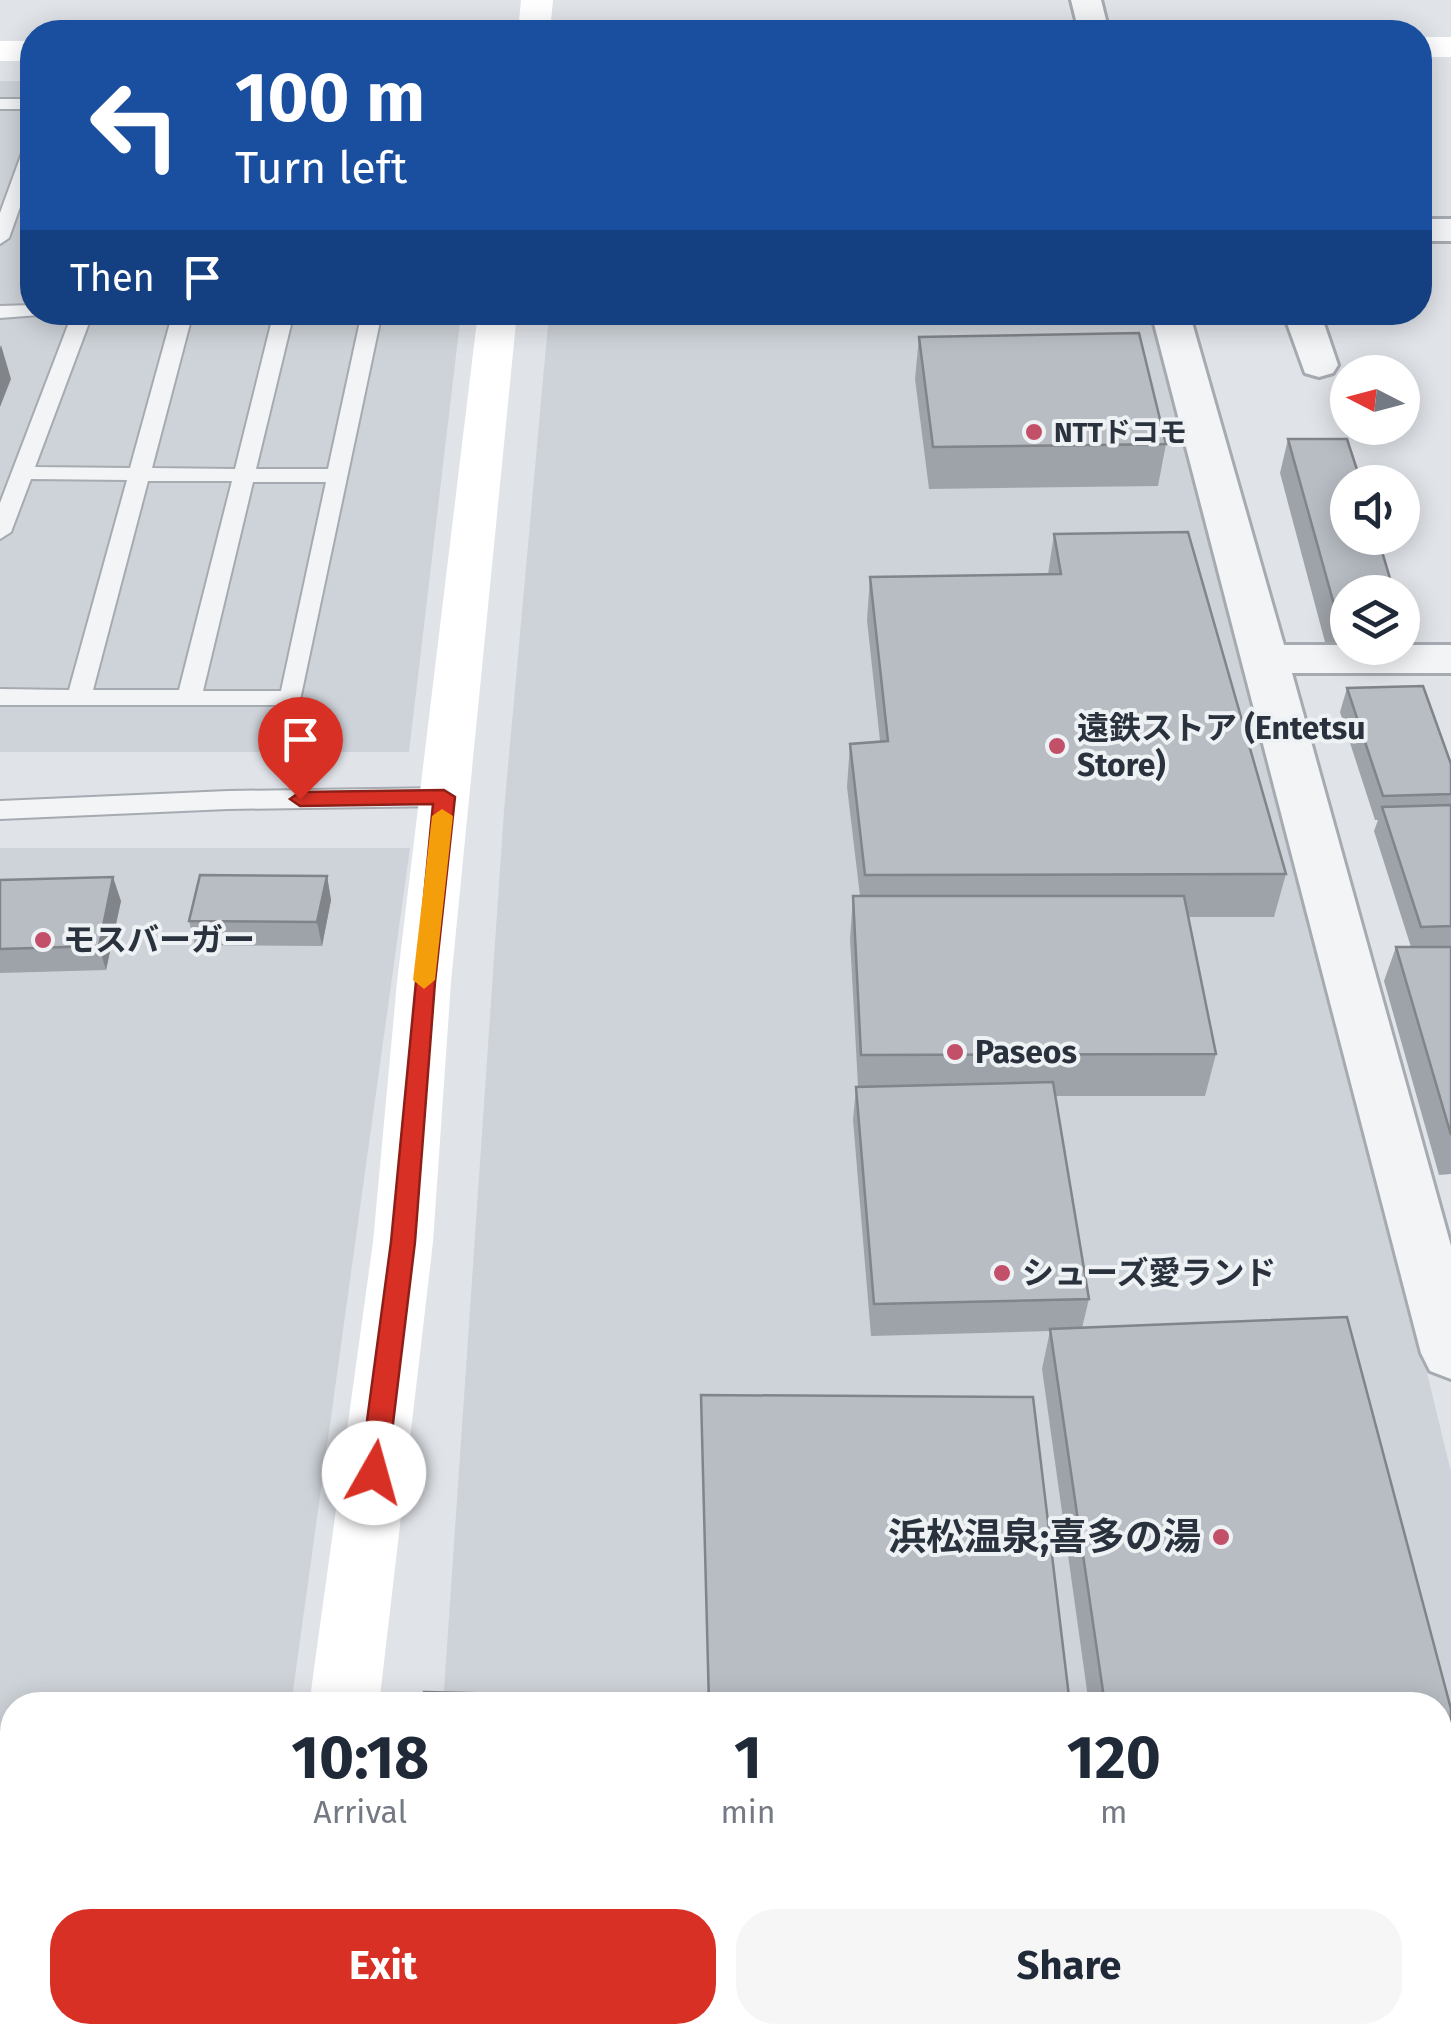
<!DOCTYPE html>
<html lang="en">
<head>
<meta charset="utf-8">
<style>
	:root { --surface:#fff; --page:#f6f6f7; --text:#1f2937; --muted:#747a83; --accent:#d93025 }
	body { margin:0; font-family:"Fira Sans","Noto Sans JP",sans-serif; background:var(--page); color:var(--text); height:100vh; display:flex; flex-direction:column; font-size:38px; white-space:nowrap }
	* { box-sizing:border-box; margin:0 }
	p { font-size:32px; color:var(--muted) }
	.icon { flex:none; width:55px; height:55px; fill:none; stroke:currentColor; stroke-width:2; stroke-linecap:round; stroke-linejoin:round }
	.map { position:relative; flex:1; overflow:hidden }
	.drawer { position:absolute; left:0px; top:1692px; width:1452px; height:352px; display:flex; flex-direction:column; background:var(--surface); border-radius:40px 40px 0 0; box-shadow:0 5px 25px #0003 }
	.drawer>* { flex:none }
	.hud { position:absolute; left:20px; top:20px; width:1412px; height:305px; border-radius:40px; box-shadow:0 5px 25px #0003; background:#1a4fa0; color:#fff; overflow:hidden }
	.needle { width:65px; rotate:276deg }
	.fabs { position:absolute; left:1330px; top:355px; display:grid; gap:20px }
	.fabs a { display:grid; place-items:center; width:90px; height:90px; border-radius:50%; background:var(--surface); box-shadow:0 5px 25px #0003; font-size:50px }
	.pin { position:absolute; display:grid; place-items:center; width:85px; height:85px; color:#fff; margin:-102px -42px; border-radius:50% 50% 50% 0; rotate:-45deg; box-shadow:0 0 10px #0007 }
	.pin .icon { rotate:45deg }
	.me { position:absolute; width:110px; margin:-55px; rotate:7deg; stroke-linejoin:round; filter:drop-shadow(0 0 8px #0008) }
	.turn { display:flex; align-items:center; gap:35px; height:210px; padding:0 50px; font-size:45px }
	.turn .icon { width:130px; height:130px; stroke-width:2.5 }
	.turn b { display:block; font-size:70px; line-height:85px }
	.then { display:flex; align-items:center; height:95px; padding:0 50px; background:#0003; gap:20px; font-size:38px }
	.eta { display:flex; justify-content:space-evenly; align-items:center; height:170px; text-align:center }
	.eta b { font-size:60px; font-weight:700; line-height:70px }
	.cta { display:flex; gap:20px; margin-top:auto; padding:20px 50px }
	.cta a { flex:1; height:115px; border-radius:40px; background:var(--accent); color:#fff; font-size:40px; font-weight:700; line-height:115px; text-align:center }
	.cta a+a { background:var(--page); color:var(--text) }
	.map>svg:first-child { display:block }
</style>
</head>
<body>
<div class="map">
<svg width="1451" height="2044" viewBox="0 0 1451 2044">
	<rect width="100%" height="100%" fill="#e0e3e8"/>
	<!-- built -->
	<g fill="#ced3d9">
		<path d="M0 81H32V312L461 313 409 752H0Z"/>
		<path d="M549 313H1155L1326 956 1451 1472V1951H1440V1705H443L504 811Z"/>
		<path d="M0 848H410L291 1705H12V1891L0 1888Z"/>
	</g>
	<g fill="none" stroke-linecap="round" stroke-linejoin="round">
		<!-- lane casing -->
		<g stroke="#a6aab1" stroke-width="4">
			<g id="lane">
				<rect x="0" y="99" width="32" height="10"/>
				<path d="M32 145V173L9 238 0 244V213L23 150Z"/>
				<path d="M32 305V312H41L39 315 0 318V306Z"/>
				<path d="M73 312H93L35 467 130 468 173 312H193L152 468 235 469 274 312H294L256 469H328L362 312H382L299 705H0V689L69 690 127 480 31 479 11 532 0 539V503ZM148 481H232L179 690H93ZM253 482H326L281 691H203Z"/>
				<path d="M444 788 456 797 444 806 228 809 0 819V801L228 791Z"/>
			</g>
		</g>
		<!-- street casing -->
		<g stroke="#a6aab1" stroke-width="6">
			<g id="street">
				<path d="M1071 0H1101L1109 32H1079Z"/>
				<rect x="1420" y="219" width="31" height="22"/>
				<path d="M1151 312H1189L1284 645H1451V673H1292L1451 1246V1379L1430 1371 1421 1353Z"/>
				<path d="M1283 312H1320L1338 365 1333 373 1319 377 1305 373Z"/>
				<path d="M0 1933 12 1938V2014L0 2010Z"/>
			</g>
		</g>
		<!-- lane -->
		<use href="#lane" fill="#f2f4f6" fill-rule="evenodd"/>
		<!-- street -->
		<use href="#street" fill="#f2f4f6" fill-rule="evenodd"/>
		<!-- secondary -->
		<g fill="#fff" fill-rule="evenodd">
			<path d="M521 0H553L550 32H518Z"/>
			<rect x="1420" y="37" width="31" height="20"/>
			<rect x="0" y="41" width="32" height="20"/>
			<path d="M478 312H517L451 982 433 1242 379 1705H309L373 1242 397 982Z"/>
			<path d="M1440 1990H1451V2044H1407L1403 2032H1440Z"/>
			<path d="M270 2032H596L601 2044H271Z"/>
			<path d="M870 2032H1358L1353 2044H865Z"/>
		</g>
	</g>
	<!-- wall -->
	<g fill="#9ea3a9">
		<path d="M808 312H1130V314L808 316Z"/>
		<path d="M919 337 1166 444 1158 486 929 489 915 379Z"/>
		<path d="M1288 439 1348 592V642H1325L1280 473Z"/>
		<path d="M1054 534 1286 874 1274 917H1189L1216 1054 1205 1096H1055L1089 1299 1082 1328 1451 1709 1450 1822H1440V1705H1089L1042 1369 1050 1331 871 1336 853 1120 856 1087 858 1086 850 939 853 896H860L847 787 850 744 880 741 867 620 870 577 1048 574Z"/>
		<path d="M1347 688 1451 764V1174L1439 1175 1384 981 1396 947H1411L1374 831 1378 820H1375L1340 712Z"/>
		<path d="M327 876 331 900 322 946 195 945 189 921Z"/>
		<path d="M0 880 121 901 106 970 0 973Z"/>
		<rect x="0" y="1734" width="12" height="136"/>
	</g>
	<!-- shaded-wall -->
	<g fill="#818489">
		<path d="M1 345 11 379 0 407V348Z"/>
		<path d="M327 876 331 900 322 946 317 922Z"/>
		<path d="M113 877 121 901 106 970 99 946Z"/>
	</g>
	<!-- building -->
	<g fill="#b8bdc4" stroke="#818489" stroke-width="2.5">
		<path d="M1139 333 1166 444 933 447 919 337Z"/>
		<path d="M1288 439H1347L1361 482H1348V538H1378L1394 592H1348V608H1335Z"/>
		<path d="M1188 532 1286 874 865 875 850 744 888 741 870 577 1061 574 1054 534Z"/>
		<path d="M1423 686 1451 764V794L1383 796 1347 688Z"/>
		<path d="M1451 805V926L1421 927 1382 807Z"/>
		<path d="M200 875 327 876 317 922 189 921Z"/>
		<path d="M113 877 99 946 0 949V880Z"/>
		<path d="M853 896H1184L1216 1054 861 1055Z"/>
		<path d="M1396 947H1451V1135Z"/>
		<path d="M1053 1082 1089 1299 874 1304 856 1087Z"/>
		<path d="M1347 1317 1451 1709V1790H1440V1705H1105L1050 1329Z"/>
		<path d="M701 1395 1033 1397 1070 1705H709Z"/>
		<path d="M424 1692 554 1695 553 1705H423Z"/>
		<rect x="0" y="1734" width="12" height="119"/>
	</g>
	<!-- route -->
	<path fill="#d93025" stroke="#8d1f18" stroke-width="2.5" d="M444 790 455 797 435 982 415 1242 387 1473 383 1482 374 1485 364 1482 360 1473 391 1242 433 804 300 806 290 799 300 792Z"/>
	<!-- slow -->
	<path fill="#f59e0b" d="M442 809 453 816 435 980 424 989 413 980 432 816Z"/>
	<!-- markers -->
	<g fill="#c25068" stroke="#eff2f5" stroke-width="4">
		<circle cx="1034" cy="432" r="10"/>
		<circle cx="1057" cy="746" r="10"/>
		<circle cx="43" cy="940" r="10"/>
		<circle cx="955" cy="1052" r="10"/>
		<circle cx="1002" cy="1273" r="10"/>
		<circle cx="1221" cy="1537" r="10"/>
	</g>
	<g text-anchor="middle" stroke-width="8" stroke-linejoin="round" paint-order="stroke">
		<!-- far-poi labels -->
		<g font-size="28" font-weight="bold" fill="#2a323d" stroke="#eff2f5" text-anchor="start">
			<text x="1054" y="442">NTTドコモ</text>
		</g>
		<!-- poi labels -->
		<g font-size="32" font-weight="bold" fill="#2a323d" stroke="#eff2f5" text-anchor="start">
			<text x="1077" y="739">遠鉄ストア (Entetsu<tspan x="1077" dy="37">Store)</tspan></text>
			<text x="63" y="951">モスバーガー</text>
			<text x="975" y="1063">Paseos</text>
			<text x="1022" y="1284">シューズ愛ランド</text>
		</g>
		<!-- near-poi labels -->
		<g font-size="38" font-weight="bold" fill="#2a323d" stroke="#eff2f5" text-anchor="end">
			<text x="1201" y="1550">浜松温泉;喜多の湯</text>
		</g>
	</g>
</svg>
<div class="fabs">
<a><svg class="needle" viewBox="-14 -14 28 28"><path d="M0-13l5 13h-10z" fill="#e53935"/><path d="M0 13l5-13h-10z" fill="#747a83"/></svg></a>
<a><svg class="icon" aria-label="sound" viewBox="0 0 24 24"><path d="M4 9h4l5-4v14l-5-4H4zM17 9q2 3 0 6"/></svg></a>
<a><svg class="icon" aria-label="layers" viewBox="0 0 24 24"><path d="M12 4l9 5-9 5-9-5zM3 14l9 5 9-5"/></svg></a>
</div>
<div class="pin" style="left:300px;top:799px;background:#d93025"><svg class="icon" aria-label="arrive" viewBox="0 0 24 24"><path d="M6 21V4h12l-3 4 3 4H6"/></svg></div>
<svg class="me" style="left:374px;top:1473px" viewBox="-20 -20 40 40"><circle r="19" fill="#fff"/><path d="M0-13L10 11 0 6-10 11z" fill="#d93025"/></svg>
<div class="hud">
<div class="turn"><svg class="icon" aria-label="left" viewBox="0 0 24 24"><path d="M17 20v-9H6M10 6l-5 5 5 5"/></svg><div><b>100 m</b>Turn left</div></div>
<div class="then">Then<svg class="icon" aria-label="arrive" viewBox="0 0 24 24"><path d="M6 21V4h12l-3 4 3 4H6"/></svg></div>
</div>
<section class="drawer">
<div class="eta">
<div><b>10:18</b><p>Arrival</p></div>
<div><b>1</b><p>min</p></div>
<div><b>120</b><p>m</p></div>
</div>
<div class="cta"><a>Exit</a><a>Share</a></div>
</section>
</div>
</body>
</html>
